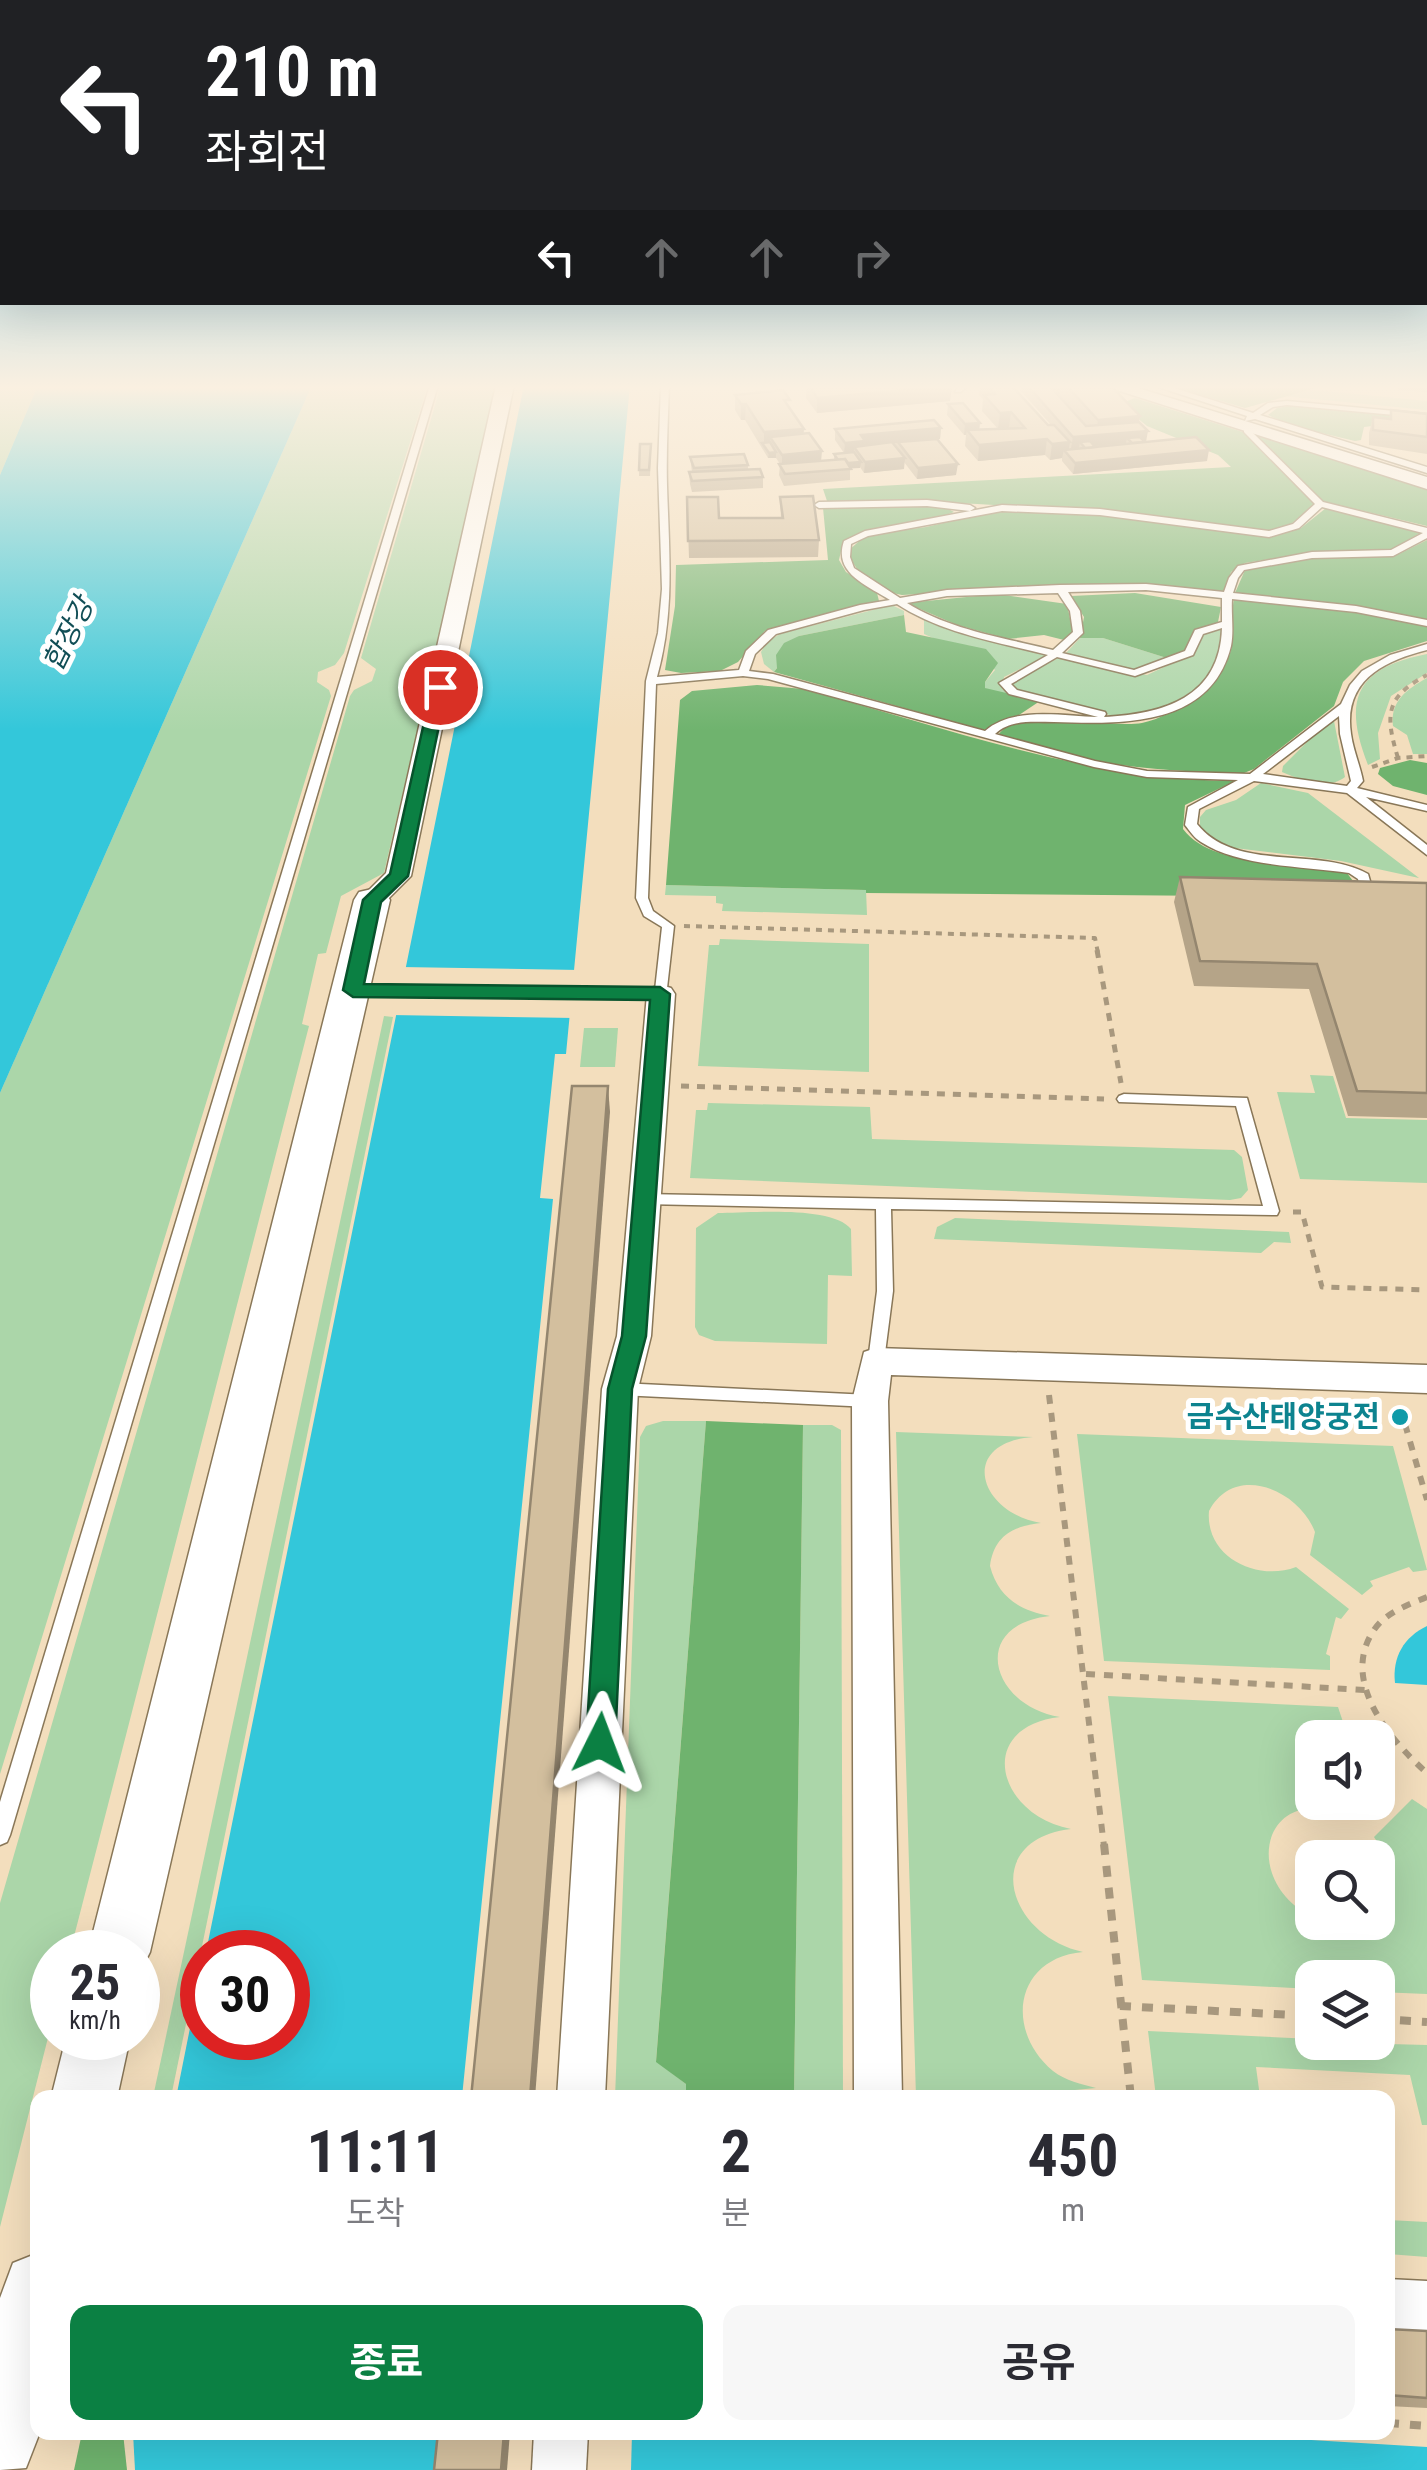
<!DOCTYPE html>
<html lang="ko">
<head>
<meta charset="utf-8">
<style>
	:root { --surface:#fff; --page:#f7f7f7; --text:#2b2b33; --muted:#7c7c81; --accent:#0b8043 }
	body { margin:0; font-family:"Roboto Condensed","Noto Sans KR",sans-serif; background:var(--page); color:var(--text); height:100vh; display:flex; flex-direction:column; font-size:38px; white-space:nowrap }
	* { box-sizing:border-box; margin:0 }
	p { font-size:32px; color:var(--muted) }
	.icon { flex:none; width:55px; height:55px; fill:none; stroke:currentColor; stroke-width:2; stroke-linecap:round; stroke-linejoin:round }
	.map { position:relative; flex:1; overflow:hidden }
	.drawer { position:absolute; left:30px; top:2090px; width:1365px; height:350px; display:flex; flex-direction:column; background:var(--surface); border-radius:20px; box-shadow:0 10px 40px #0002 }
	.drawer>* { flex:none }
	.top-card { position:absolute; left:0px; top:0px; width:1428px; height:305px; box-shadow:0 10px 40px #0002; background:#202124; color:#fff; overflow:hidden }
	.tools { position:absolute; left:1295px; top:1720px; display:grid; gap:20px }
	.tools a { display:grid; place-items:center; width:100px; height:100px; border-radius:20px; background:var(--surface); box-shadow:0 10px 40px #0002; font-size:50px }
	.speed { position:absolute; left:30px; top:1930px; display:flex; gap:20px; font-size:50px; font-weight:700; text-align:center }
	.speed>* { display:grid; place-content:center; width:130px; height:130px; border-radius:50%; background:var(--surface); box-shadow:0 10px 40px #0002; line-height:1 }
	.speed small { font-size:25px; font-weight:400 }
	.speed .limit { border:15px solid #d22; background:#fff; color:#111 }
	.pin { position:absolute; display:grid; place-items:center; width:85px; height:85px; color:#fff; margin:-42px; border:5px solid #fff; border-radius:50%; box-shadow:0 2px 10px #0007 }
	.me { position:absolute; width:110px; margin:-55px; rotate:3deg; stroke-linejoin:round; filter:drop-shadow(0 0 8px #0008) }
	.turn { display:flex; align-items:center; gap:35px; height:210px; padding:0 40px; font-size:45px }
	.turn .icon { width:130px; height:130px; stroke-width:2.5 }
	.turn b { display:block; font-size:70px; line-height:85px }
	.lanes { display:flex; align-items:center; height:95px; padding:0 40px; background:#0003; justify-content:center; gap:50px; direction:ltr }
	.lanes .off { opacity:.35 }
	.eta { display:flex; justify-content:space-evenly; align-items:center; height:170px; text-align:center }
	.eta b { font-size:60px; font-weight:700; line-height:70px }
	.button { display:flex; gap:20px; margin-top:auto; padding:20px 40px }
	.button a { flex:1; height:115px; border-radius:20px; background:var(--accent); color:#fff; font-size:40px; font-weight:700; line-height:115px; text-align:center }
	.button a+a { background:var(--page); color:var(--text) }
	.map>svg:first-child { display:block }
</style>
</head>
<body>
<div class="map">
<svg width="1427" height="2470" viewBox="0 0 1427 2470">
	<rect width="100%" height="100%" fill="#f3debd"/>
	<!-- green -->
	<g fill="#abd6a9">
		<path d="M0 385H38L0 475Z"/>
		<path d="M312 385H428L344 653 335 665 318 672 317 682 329 690 331 696 0 1774V1093Z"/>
		<path d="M441 385H498L384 873 341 896 326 953 318 954 302 1024 309 1026 70 1952H52V2022L0 2227V1903L350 696 354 690 372 681 376 669 361 658Z"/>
		<path d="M1314 390 1427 401V410L1283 396Z"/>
		<path d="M892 605 904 611V615L799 636 774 672 764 664 761 652 767 642 780 634Z"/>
		<path d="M924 619 1048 655 1004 677 1002 689 1010 693H993L985 688V682L995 670 971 646 942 642 924 634Z"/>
		<path d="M1218 628 1222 629V652L1206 678 1193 691 1169 705 1124 719 1010 687 1012 680 1061 657 1147 675 1192 654 1201 635Z"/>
		<path d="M1080 638H1103L1170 659 1134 670 1066 653Z"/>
		<path d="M1427 654V673L1391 696 1378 733 1380 759 1368 765C1343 701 1354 668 1427 654Z"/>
		<path d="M1427 678V754H1413L1407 735 1393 726C1390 701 1407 689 1427 678Z"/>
		<path d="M1334 721 1345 777C1327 791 1301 780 1282 772L1283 766 1314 735Z"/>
		<path d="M1261 783 1308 793 1419 878 1341 861 1226 847 1207 838 1200 829V817L1206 810 1236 800Z"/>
		<path d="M666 885 866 890 867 915 722 911 723 904 716 903V896L665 895Z"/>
		<path d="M720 939 869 944V1072L698 1066 709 945H719Z"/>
		<path d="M384 1016 393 1017 171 2097H153Z"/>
		<path d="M584 1028H618L615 1067H580Z"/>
		<path d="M1310 1075 1333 1076 1346 1118 1427 1120V1183L1300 1179 1277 1092 1315 1093Z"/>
		<path d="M708 1103 870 1107 872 1139 1234 1150 1242 1157 1248 1190 1241 1198 1230 1200 690 1178 696 1110H707Z"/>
		<path d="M718 1213C749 1213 832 1205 851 1229L852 1276 828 1275 827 1344 715 1341 699 1335 695 1327 696 1228Z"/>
		<path d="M955 1218 1289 1232 1291 1243 1274 1242 1261 1253 934 1239 937 1227Z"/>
		<path d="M663 1421H706L656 2061 686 2084V2097L615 2098 640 1437 646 1426Z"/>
		<path d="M803 1425H832L841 1430 843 2097 794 2098Z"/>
		<path d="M896 1432 1033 1437C957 1443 979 1513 1041 1523 1013 1526 994 1536 990 1566 998 1597 1020 1611 1050 1616 968 1625 991 1706 1060 1717 974 1727 997 1815 1071 1829 980 1840 1006 1935 1083 1952 1015 1958 1004 2030 1053 2071 1066 2081 1081 2084 1096 2088L1075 2090 1061 2097H916Z"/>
		<path d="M1077 1434 1393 1446 1427 1570 1413 1572 1409 1567 1370 1581 1373 1586 1362 1595 1310 1555 1315 1532C1299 1490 1235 1462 1209 1511 1205 1557 1257 1582 1296 1567L1349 1609 1341 1619 1336 1617 1326 1654 1330 1656V1670L1104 1661Z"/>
		<path d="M1108 1696 1338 1707 1348 1737 1312 1738V1802L1368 1803 1351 1819C1267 1776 1236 1877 1312 1917V1922H1378C1378 1911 1382 1910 1387 1900 1398 1878 1387 1856 1374 1837L1412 1799 1427 1809V1994L1378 1992V1978H1312V1989L1142 1980Z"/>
		<path d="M1148 2031 1312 2039V2042L1427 2045V2125H1422L1410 2075 1256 2067 1260 2097H1156Z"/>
		<path d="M1388 2220 1427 2222V2257L1388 2254Z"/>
	</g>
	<!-- forest -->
	<g fill="#6fb36e">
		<path d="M1166 385H1319L1320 387 1245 408Z"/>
		<path d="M1135 398 1243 432 1314 504 1290 525 1269 532C1121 513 975 499 827 501L823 489 1231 467 1218 455 1147 426 1120 404Z"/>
		<path d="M1290 406 1427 419 1364 427 1361 440 1355 441 1292 426 1268 415 1277 408Z"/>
		<path d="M1257 436 1427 487V526L1321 501Z"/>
		<path d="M943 506 954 512 922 524 862 532 843 542 839 560 846 572 877 593 879 601 765 631 738 662 720 671 681 673 665 670 675 606 676 565 828 560 823 508Z"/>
		<path d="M1326 508 1422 532 1391 550 1310 553 1245 563 1231 572 1224 593 1090 584 902 595C877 590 855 575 848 551L866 535 926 527 1003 509 1100 514 1271 536 1301 528Z"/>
		<path d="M1427 540V620L1355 606 1235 593 1245 570 1311 557 1399 554Z"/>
		<path d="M1135 593 1221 607 1218 622 1196 631 1186 650 1170 659 1103 638H1080L1084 617 1071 596Z"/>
		<path d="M997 594 1067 604 1073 633 1068 641 1044 635 1008 639 957 625 906 603Z"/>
		<path d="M1234 599 1356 611 1423 625 1427 627V641L1364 661 1343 682 1334 706 1254 769 1244 773C1160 772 1078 765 999 734 1019 706 1108 729 1142 723 1160 719 1176 710 1191 700 1208 689 1224 673 1230 653 1236 636 1230 617 1234 599Z"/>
		<path d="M904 615 906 632 986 649 998 663 985 682V688L1040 701 1016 717 983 730 774 672 777 668 776 655 784 643 799 636Z"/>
		<path d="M757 685 804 689C946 728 1086 780 1235 781L1185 805 1183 829C1212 869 1301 861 1347 873L1356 885 1222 896 866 893V890L666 885 680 700 692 691Z"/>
		<path d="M1410 760 1427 763V795L1393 786 1378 774 1380 768Z"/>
		<path d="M706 1421 803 1425 794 2097H686V2084L656 2062Z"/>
		<path d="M82 2433H123L127 2470H74Z"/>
	</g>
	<!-- water -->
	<g fill="#33c7da">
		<path d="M38 385H312L0 1093V475Z"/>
		<path d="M524 385H630L566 1054H555L540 1198 553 1199 462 2097 176 2098 202 1968V2038H288V1952H206Z"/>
		<path d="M1427 1626V1685L1395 1683C1392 1657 1404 1637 1427 1626Z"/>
		<path d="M1180 2432 1427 2447V2470H135L133 2433Z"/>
	</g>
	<!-- pier -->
	<g fill="#f3debd">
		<path d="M401 967 579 970 575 1018 391 1015Z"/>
		<path d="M442 2433H632L631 2470H438Z"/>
	</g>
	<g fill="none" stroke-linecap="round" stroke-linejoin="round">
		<!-- lane casing -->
		<g stroke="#897758" stroke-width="3">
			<g id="lane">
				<path d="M430 385H438L10 1835 7 1842 0 1845V1802Z"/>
				<path d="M661 385H669C668 419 666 452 667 486 669 552 675 613 657 677L739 670 746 651 768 630 860 605 890 600C866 585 833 573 844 541L865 531 1002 505 1100 509 1269 531 1293 524 1315 504 1244 432V428L1247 427 1323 502 1427 528V538L1393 556 1312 558 1244 570 1238 578 1233 593 1356 606 1427 620V626L1356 612 1232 599C1231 614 1234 631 1231 646 1211 728 1121 724 1054 722 1033 722 1011 719 995 734L1095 761 1147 771 1250 774 1341 704 1350 685 1362 671 1390 655 1427 644V650C1383 661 1343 681 1351 734 1353 750 1360 765 1363 781L1357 788 1427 805V811L1366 797 1427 845V855L1347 793 1254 781 1199 809 1197 824C1236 873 1319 846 1368 874L1372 888 1361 900 1357 901 1351 897 1360 887 1358 879 1349 873C1304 866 1239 867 1201 842 1194 838 1190 831 1185 825L1188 807 1238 780 1147 777 1094 767 768 679 743 676 656 684 648 898 653 911 674 926 666 997 348 994 347 991 348 988 353 987 655 990 662 927 644 916 636 898 646 681 658 633 662 589 658 468ZM1322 507 1423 533 1391 550 1312 552 1238 566 1229 578 1224 592 1146 584 1060 585 947 590 900 598 854 568 850 557 851 544 868 536 1002 511 1100 515 1269 537 1299 528ZM1146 590 1222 598V622L1195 630 1185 651 1134 670 1062 653 1083 633 1080 611 1068 592ZM1058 593 1070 611 1073 632 1053 650C1005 638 950 630 907 603L947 596ZM897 604C941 633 997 642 1048 655L999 683 1009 694 1098 717C1063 716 1013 706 985 731L773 674 749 671 755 654 776 634 864 610ZM1222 628C1220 698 1163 714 1104 717L1106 714 1105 712 1017 690 1011 684 1057 657 1135 676 1193 655 1203 634ZM1339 716 1340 734 1351 781 1347 786 1263 774Z"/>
				<path d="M959 385H968L961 392H955Z"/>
				<path d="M1152 385H1165L1253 413 1268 403 1287 401 1427 414V418L1287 405 1273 407 1260 415 1427 467V473L1255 419 1245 421 1247 416Z"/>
				<path d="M927 500 970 505 975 508 970 511 927 506 819 508 814 505 819 502Z"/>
				<path d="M1124 1094 1247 1098 1279 1211 1277 1215 891 1209 893 1291 884 1361 882 1365H870L868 1361 877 1291 876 1209 643 1204 636 1199 643 1194 1263 1206 1236 1106 1119 1102 1117 1099 1119 1096Z"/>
				<path d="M620 1383 870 1395 876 1396 878 1401 876 1406 870 1407 620 1395 614 1393 612 1389 614 1385Z"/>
			</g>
		</g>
		<!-- street casing -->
		<g stroke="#897758" stroke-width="3">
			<g id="street">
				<path d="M496 385H514L411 876 381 906 372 908 359 900 386 873Z"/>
				<path d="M1101 385H1128L1427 477V489Z"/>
				<path d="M661 985 671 988 675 994 651 1336 638 1389 605 2098H557L602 1389 617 1336 647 994 651 988Z"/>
				<path d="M876 1348 1427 1365V1393L891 1375 888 1401 902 2098H854L852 1401 864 1352Z"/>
				<path d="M1388 2279 1427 2281V2333L1388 2331Z"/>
				<path d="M534 2432H588L586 2470H532Z"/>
			</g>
		</g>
		<!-- secondary casing -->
		<g stroke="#897758" stroke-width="3">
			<g id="secondary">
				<path d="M372 889 385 892 390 900 150 1952 138 1976V1952H88L354 900 359 892Z"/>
				<path d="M66 2038H130L117 2098H51Z"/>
				<path d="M38 2253 40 2432 26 2468 0 2470V2298L13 2263Z"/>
			</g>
		</g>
		<!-- path-far3 -->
		<g stroke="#a8987e" stroke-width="4" stroke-dasharray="6 6" stroke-linecap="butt">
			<path d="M1398 758C1385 715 1385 697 1427 675"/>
			<path d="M1372 767 1398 758 1427 756"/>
			<path d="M684 926 1095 938 1098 953"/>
		</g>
		<!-- path-far2 -->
		<g stroke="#a8987e" stroke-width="5" stroke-dasharray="8 8" stroke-linecap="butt">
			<path d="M1097 950 1121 1083"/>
			<path d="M681 1086 1104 1099"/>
			<path d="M1293 1212H1302L1322 1287 1427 1290"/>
		</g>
		<!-- path-far1 -->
		<g stroke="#a8987e" stroke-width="6" stroke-dasharray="9 9" stroke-linecap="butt">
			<path d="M1049 1395 1104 1846"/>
			<path d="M1400 1407 1427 1500"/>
			<path d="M1427 1597C1408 1605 1386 1612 1374 1630 1339 1681 1391 1741 1427 1773"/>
			<path d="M1086 1674 1365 1690"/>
		</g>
		<!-- path -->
		<g stroke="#a8987e" stroke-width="8" stroke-dasharray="11 11" stroke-linecap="butt">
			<path d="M1104 1844 1131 2098"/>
			<path d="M1120 2006 1312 2016"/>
			<path d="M1378 2019 1427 2022"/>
			<path d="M1388 2423 1427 2426"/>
		</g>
		<!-- lane -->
		<use href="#lane" fill="#fff" fill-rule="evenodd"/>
		<!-- street -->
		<use href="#street" fill="#fff" fill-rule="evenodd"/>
		<!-- secondary -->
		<use href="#secondary" fill="#fff" fill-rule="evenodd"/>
	</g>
	<!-- wall -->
	<g fill="#b5a488">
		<path d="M807 385 952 386 950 401 817 413 806 398Z"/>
		<path d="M980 385H1011L1048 425H1051L1021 391 1022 385H1110L1140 416 1139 422 1145 442 1207 461 1073 474 1062 461V458L1050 460 1045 455 978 461 965 446 966 435H964L947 415 948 404 980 430 998 429 982 411 983 399 979 395Z"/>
		<path d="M1398 385H1427V392L1398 390Z"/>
		<path d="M735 395 789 408 803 434 821 461 834 460V454L844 453 835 440V429L941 428 940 439H937L956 475 917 479 904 462V469L864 473 860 467 850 468V480L784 486 779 475 780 464 776 458H768L745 420H741L735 410Z"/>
		<path d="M1391 410 1427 414V454L1369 445V433L1373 417 1389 419Z"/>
		<path d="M640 444H651L650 476H639Z"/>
		<path d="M690 457 748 465V469L763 477V488L692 492 690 484 689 472H692Z"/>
		<path d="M687 497 719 518H781L780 497 819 540 818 557 689 558Z"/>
		<path d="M1180 877 1427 883V1118L1348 1116 1309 989 1194 986 1174 902Z"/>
		<path d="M1388 2329 1427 2331V2408L1388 2406Z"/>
	</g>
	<!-- shaded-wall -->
	<g fill="#94866f">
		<path d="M1061 385 1059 396 1050 386Z"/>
		<path d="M952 386 950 401 817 413V398Z"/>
		<path d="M741 404H746L745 420H741Z"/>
		<path d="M1011 412 1009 428 998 429 1000 413Z"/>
		<path d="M1140 416 1137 432 1148 431 1146 442 1127 438 1126 443 1084 447 1080 442 1079 448H1071L1073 437 1096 435 1098 420Z"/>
		<path d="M980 423 979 433 967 430 966 435H964L965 424Z"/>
		<path d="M941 428 940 439 854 447V453L844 454 845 443 861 435Z"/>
		<path d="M804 429 803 444 770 437V448L764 446V432Z"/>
		<path d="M1047 439 1045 455 978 461 979 445Z"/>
		<path d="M1070 442 1068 455 1064 450 1062 458 1050 460 1052 444Z"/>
		<path d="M1209 450 1207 461 1073 474 1075 463Z"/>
		<path d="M822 451 821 462 782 466V455Z"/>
		<path d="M776 452V458H768L769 453Z"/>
		<path d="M905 458 904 469 864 473 865 462Z"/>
		<path d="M861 462 860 468 840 469V464Z"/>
		<path d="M958 464 956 475 917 479 918 468Z"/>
		<path d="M608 1086 610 1112 535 2098H530Z"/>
		<path d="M504 2432H510L507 2470H501Z"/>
	</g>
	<!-- building -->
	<g fill="#d3bf9e" stroke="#94866f" stroke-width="2.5">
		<path d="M809 385H951L952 386 817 398Z"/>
		<path d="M987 385H1011L1048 425H1054L1070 442 1052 444 1047 439 979 445 967 430 1025 428 1011 412 1000 413 984 395 995 394Z"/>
		<path d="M1027 385H1061L1050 386 1086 426 1139 422 1148 431 1073 437Z"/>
		<path d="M1066 385H1110L1140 416 1098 420Z"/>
		<path d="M783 390 790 400H784L804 429 764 432 746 404H741L735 395Z"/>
		<path d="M963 403 980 423 965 424 948 404Z"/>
		<path d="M1391 410 1427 414V437L1373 430V417L1391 419Z"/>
		<path d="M934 420 941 428 861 435 865 441 845 443 835 429Z"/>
		<path d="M809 433 822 451 782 455 770 437Z"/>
		<path d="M1140 437 1145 442 1132 443 1127 438Z"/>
		<path d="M1196 437 1209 450 1075 463 1064 450Z"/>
		<path d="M937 439 958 464 918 468 898 442Z"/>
		<path d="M1090 441 1095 447 1085 448 1080 442Z"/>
		<path d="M770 442 776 452 769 453 762 443Z"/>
		<path d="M892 442 905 458 865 462 854 447Z"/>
		<path d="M640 444H651L649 470H639Z"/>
		<path d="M854 452 861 462 848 463 845 459 838 460 834 454Z"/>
		<path d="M744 454 748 465 694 468 690 457Z"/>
		<path d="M845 459 851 469 785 474 779 464Z"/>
		<path d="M760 469 763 477 692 481 689 472Z"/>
		<path d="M813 496 819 540 688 541 687 497H718L719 518H783L780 497Z"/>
		<path d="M1180 877 1427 883V1093L1357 1091 1317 964 1200 961Z"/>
		<path d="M572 1086H608L530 2098H471Z"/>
		<path d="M1388 2329 1427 2331V2398L1388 2395Z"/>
		<path d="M438 2432H504L501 2470H434Z"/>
	</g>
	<!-- sky -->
	<linearGradient id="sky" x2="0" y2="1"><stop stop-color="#5fbce2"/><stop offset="0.53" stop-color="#faf0e1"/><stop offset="1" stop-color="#faf0e1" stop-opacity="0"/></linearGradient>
	<rect width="1427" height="731" fill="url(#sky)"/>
	<!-- route -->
	<path fill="#0b8043" stroke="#07532c" stroke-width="2.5" d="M440 682 447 687 408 876 381 902 364 984 660 987 670 994 646 1336 632 1389 615 1743 611 1753 600 1757 590 1753 586 1743 608 1389 622 1336 650 1000 353 997 343 990 363 900 390 874 432 687Z"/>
	<!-- markers -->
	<circle fill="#0f9aa8" stroke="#fff" stroke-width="4" cx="1400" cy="1417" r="10"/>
	<g text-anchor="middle" stroke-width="10" stroke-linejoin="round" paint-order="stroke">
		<!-- far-water labels -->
		<g font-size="28" font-style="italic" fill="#114e56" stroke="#fff">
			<text transform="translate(68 634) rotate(-64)" y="10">합장강</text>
		</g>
		<!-- culture labels -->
		<g font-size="30" font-weight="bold" fill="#0d838f" stroke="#fff" text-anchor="end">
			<text x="1380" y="1427">금수산태양궁전</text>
		</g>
	</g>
</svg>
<div class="tools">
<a><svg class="icon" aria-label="sound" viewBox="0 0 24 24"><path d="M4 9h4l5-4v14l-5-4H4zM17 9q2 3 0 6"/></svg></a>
<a><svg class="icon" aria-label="search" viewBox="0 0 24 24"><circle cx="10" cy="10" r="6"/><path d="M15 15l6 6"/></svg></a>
<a><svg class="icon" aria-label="layers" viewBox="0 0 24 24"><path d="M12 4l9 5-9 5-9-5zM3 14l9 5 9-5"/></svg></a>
</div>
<div class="speed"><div>25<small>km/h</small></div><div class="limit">30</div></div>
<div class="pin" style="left:440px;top:687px;background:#d93025"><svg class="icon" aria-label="arrive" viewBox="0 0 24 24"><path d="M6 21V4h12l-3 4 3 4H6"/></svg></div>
<svg class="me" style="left:600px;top:1743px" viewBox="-20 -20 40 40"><path d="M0-17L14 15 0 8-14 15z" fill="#0b8043" stroke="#fff" stroke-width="4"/></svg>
<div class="top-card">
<div class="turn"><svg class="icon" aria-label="left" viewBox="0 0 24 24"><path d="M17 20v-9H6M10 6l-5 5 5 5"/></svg><div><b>210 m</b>좌회전</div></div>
<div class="lanes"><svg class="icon" aria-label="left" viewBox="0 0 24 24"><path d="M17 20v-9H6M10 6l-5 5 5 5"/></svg><svg class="icon off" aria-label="ahead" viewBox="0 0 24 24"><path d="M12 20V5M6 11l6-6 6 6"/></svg><svg class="icon off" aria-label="ahead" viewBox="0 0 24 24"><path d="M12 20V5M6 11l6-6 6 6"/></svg><svg class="icon off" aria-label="right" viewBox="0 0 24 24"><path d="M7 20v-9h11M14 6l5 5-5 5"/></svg></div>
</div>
<section class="drawer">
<div class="eta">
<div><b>11:11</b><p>도착</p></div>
<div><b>2</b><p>분</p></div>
<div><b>450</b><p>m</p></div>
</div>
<div class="button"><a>종료</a><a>공유</a></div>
</section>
</div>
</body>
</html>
